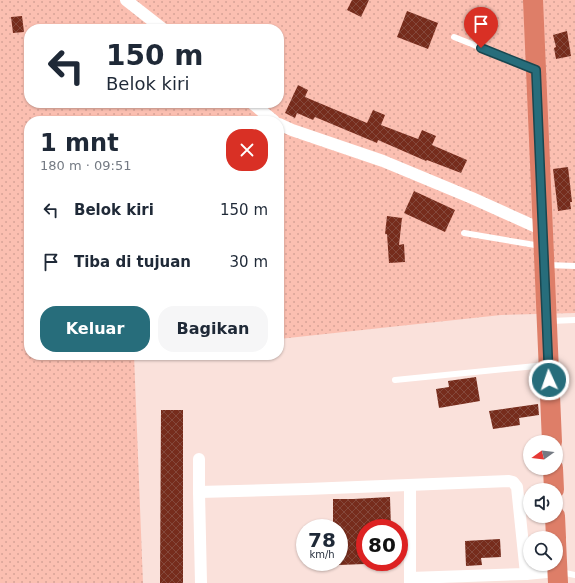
<!DOCTYPE html>
<html lang="id">
<head>
<meta charset="utf-8">
<style>
	:root { --surface:#fff; --page:#f6f6f7; --text:#1f2937; --muted:#747a83; --accent:#276d7b }
	body { margin:0; font-family:"DejaVu Sans",sans-serif; background:var(--page); color:var(--text); height:100vh; display:flex; flex-direction:column; font-size:15px; white-space:nowrap }
	* { box-sizing:border-box; margin:0 }
	p { font-size:13px; color:var(--muted) }
	.icon { flex:none; width:22px; height:22px; fill:none; stroke:currentColor; stroke-width:2; stroke-linecap:round; stroke-linejoin:round }
	.map { position:relative; flex:1; overflow:hidden }
	.side { position:absolute; left:24px; top:116px; width:260px; height:244px; display:flex; flex-direction:column; background:var(--surface); border-radius:16px; box-shadow:0 1px 3px #0004 }
	.side>* { flex:none }
	.top-card { position:absolute; left:24px; top:24px; width:260px; height:84px; border-radius:16px; box-shadow:0 1px 3px #0004; background:#fff; color:var(--text); overflow:hidden }
	.needle { width:26px; rotate:255deg }
	.controls { position:absolute; left:523px; top:435px; display:grid; gap:8px }
	.controls a { display:grid; place-items:center; width:40px; height:40px; border-radius:50%; background:var(--surface); box-shadow:0 1px 3px #0004; font-size:20px }
	.speed { position:absolute; left:296px; top:519px; display:flex; gap:8px; font-size:20px; font-weight:700; text-align:center }
	.speed>* { display:grid; place-content:center; width:52px; height:52px; border-radius:50%; background:var(--surface); box-shadow:0 1px 3px #0004; line-height:1 }
	.speed small { font-size:10px; font-weight:400 }
	.speed .limit { border:6px solid #d22; background:#fff; color:#111 }
	.pin { position:absolute; display:grid; place-items:center; width:34px; height:34px; color:#fff; margin:-41px -17px; border-radius:50% 50% 50% 0; rotate:-45deg; box-shadow:0 0 4px #0007 }
	.pin .icon { rotate:45deg }
	.me { position:absolute; width:44px; margin:-22px; rotate:357deg; stroke-linejoin:round; filter:drop-shadow(0 0 3px #0008) }
	.turn { display:flex; align-items:center; gap:14px; height:84px; padding:0 16px; font-size:18px }
	.turn .icon { width:52px; height:52px; stroke-width:2.5 }
	.turn b { display:block; font-size:28px; line-height:34px }
	.round { display:grid; place-items:center; flex:none; width:42px; height:42px; border-radius:16px; background:var(--page) }
	.summary { display:flex; align-items:center; justify-content:space-between; height:68px; padding:0 16px }
	h1 { font-size:24px; font-weight:700; line-height:30px }
	.primary-button { display:flex; gap:8px; margin-top:auto; padding:8px 16px }
	.primary-button a { flex:1; height:46px; border-radius:16px; background:var(--accent); color:#fff; font-size:16px; font-weight:700; line-height:46px; text-align:center }
	.primary-button a+a { background:var(--page); color:var(--text) }
	ul { padding:0; list-style:none }
	li { display:flex; align-items:center; gap:12px; height:52px; padding:0 16px }
	li div { flex:1 }
	li b { display:block; font-size:15px }
	li em { font-style:normal }
	.map>svg:first-child { display:block }
</style>
</head>
<body>
<div class="map">
<svg width="575" height="583" viewBox="0 0 575 583">
	<defs>
		<pattern id="grass-dots" width="8" height="8" patternUnits="userSpaceOnUse"><rect width="8" height="8" fill="#fbbfb1"/><path d="M2 2h.1M6 6h.1" fill="none" stroke="#d7a397" stroke-width="1.8" stroke-linecap="round"/></pattern>
		<pattern id="building-cross-hatch" width="8" height="8" patternUnits="userSpaceOnUse"><rect width="8" height="8" fill="#762c1c"/><path d="M0 0l8 8M0 8l8-8" fill="none" stroke="#84483b"/></pattern>
	</defs>
	<rect width="100%" height="100%" fill="#fae1db"/>
	<!-- grass -->
	<path fill="url(#grass-dots)" fill-rule="evenodd" d="M0 0H575V313L501 315 279 339V121H29V355H134L143 583H0ZM29 29H279V103H29Z"/>
	<!-- building -->
	<g fill="url(#building-cross-hatch)">
		<path d="M352 0H369L361 17 347 10Z"/>
		<path d="M407 11 438 23 428 49 397 37Z"/>
		<path d="M22 16 24 32 13 33 11 17Z"/>
		<path d="M567 31 571 56 556 59 554 48 556 47 553 35Z"/>
		<path d="M298 85 308 90 305 97 367 123 373 110 385 115 381 125 418 139 422 130 436 136 432 145 467 160 461 173 427 160 426 161 378 140 377 143 315 117 313 120 297 113 295 118 285 113Z"/>
		<path d="M568 167 572 202H570L571 209 558 211 553 169Z"/>
		<path d="M414 191 455 210 445 232 404 213Z"/>
		<path d="M387 216 402 218 399 245 404 244 405 262 389 263 387 234H385Z"/>
		<path d="M476 377 480 401 439 408 436 389 449 387 448 381Z"/>
		<path d="M538 404 539 415 519 418 520 425 493 429 489 411Z"/>
		<path d="M161 410H183V583H160Z"/>
		<path d="M390 497 391 528H365V564L339 565V528H333V499H353Z"/>
		<path d="M500 539 501 557 481 558 482 565 466 566 465 541Z"/>
	</g>
	<g fill="none" stroke-linecap="round" stroke-linejoin="round">
		<!-- service -->
		<g stroke="#fff" stroke-width="6">
			<path d="M454 37 532 68"/>
			<path d="M464 233 541 246"/>
			<path d="M548 265 575 266"/>
			<path d="M550 321 575 320"/>
			<path d="M395 380 546 365"/>
			<path d="M561 572 575 575"/>
		</g>
		<!-- minor -->
		<g stroke="#fff" stroke-width="12">
			<path d="M126 0 163 29"/>
			<path d="M252 103 274 121"/>
			<path d="M279 124 292 130 383 161 472 198 543 230"/>
			<path d="M199 459V492L201 583"/>
			<path d="M410 486V583"/>
			<path d="M199 492 307 489 509 481 513 482 517 487 526 574"/>
			<path d="M410 578 526 574 557 571"/>
		</g>
		<!-- trunk -->
		<g stroke="#de7e68" stroke-width="20">
			<path d="M533 0 552 442"/>
			<path d="M553 468 554 490"/>
			<path d="M555 516 556 538"/>
			<path d="M556 541 558 583"/>
		</g>
	</g>
	<g fill="none" stroke-linecap="round" stroke-linejoin="round">
		<!-- route casing -->
		<g stroke="#194750" stroke-width="10">
			<path id="route" d="M481 48 536 70 549 380"/>
		</g>
		<!-- route -->
		<use href="#route" stroke="#276d7b" stroke-width="7"/>
	</g>
</svg>
<div class="controls">
<a><svg class="needle" viewBox="-14 -14 28 28"><path d="M0-13l5 13h-10z" fill="#e53935"/><path d="M0 13l5-13h-10z" fill="#747a83"/></svg></a>
<a><svg class="icon" aria-label="sound" viewBox="0 0 24 24"><path d="M4 9h4l5-4v14l-5-4H4zM17 9q2 3 0 6"/></svg></a>
<a><svg class="icon" aria-label="search" viewBox="0 0 24 24"><circle cx="10" cy="10" r="6"/><path d="M15 15l6 6"/></svg></a>
</div>
<div class="speed"><div>78<small>km/h</small></div><div class="limit">80</div></div>
<div class="pin" style="left:481px;top:48px;background:#d93025"><svg class="icon" aria-label="arrive" viewBox="0 0 24 24"><path d="M6 21V4h12l-3 4 3 4H6"/></svg></div>
<svg class="me" style="left:549px;top:380px" viewBox="-20 -20 40 40"><circle r="17" fill="#276d7b" stroke="#fff" stroke-width="3"/><path d="M0-11L8 9 0 5-8 9z" fill="#fff"/></svg>
<div class="top-card">
<div class="turn"><svg class="icon" aria-label="left" viewBox="0 0 24 24"><path d="M17 20v-9H6M10 6l-5 5 5 5"/></svg><div><b>150 m</b>Belok kiri</div></div>
</div>
<section class="side">
<div class="summary"><div><h1>1 mnt</h1><p>180 m · 09:51</p></div><a class="round" style="background:#d93025;color:#fff"><svg class="icon" aria-label="close" viewBox="0 0 24 24"><path d="M6 6l12 12M18 6L6 18"/></svg></a></div>
<ul>
<li><svg class="icon" aria-label="left" viewBox="0 0 24 24"><path d="M17 20v-9H6M10 6l-5 5 5 5"/></svg><div><b>Belok kiri</b></div><em>150 m</em></li>
<li><svg class="icon" aria-label="arrive" viewBox="0 0 24 24"><path d="M6 21V4h12l-3 4 3 4H6"/></svg><div><b>Tiba di tujuan</b></div><em>30 m</em></li>
</ul>
<div class="primary-button"><a>Keluar</a><a>Bagikan</a></div>
</section>
</div>
</body>
</html>
